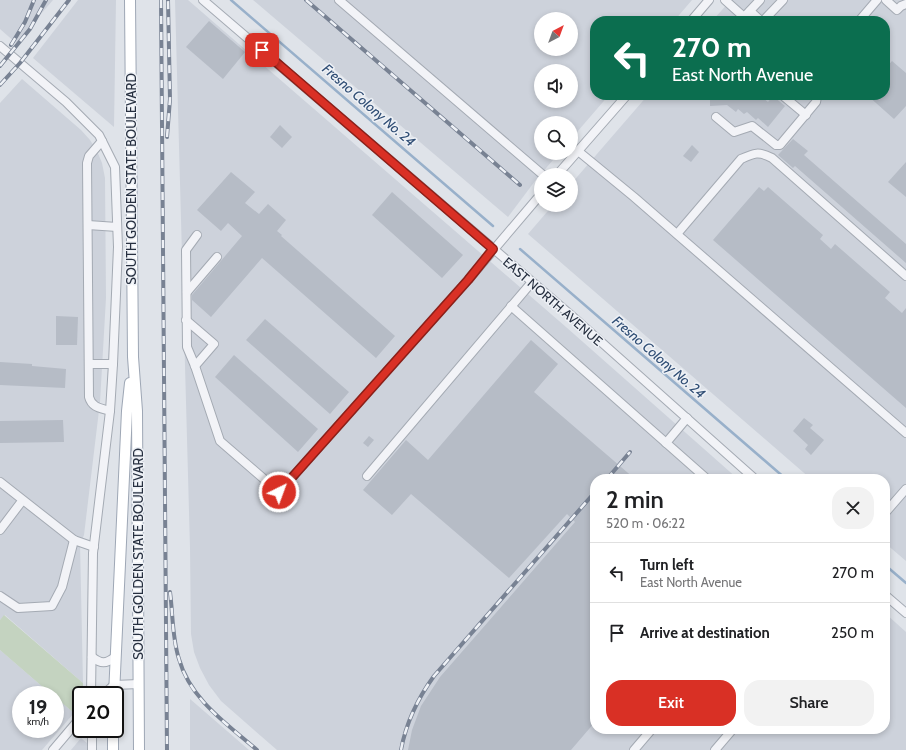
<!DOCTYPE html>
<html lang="en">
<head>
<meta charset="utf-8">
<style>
	:root { --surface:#fff; --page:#f2f2f2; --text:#202124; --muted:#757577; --line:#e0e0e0; --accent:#d93025 }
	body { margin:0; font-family:Cabin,sans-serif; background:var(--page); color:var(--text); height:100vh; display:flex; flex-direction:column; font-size:15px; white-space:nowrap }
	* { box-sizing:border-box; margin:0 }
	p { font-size:13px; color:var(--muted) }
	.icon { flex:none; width:22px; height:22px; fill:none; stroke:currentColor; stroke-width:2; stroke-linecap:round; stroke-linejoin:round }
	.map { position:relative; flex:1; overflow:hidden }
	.sheet { position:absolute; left:590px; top:474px; width:300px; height:260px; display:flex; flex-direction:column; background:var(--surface); border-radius:16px; box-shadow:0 2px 6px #0003 }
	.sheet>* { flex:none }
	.hud { position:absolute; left:590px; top:16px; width:300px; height:84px; border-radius:16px; box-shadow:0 2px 6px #0003; background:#0b6e4f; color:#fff; overflow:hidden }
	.needle { width:26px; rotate:41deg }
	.buttons { position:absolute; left:534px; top:12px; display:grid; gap:8px }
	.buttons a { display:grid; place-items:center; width:44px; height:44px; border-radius:50%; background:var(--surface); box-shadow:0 2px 6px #0003; font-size:20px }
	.speed { position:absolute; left:12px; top:686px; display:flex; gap:8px; font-size:20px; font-weight:700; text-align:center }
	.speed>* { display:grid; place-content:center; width:52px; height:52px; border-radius:50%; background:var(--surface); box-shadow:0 2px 6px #0003; line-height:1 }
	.speed small { font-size:10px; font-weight:400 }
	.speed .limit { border:2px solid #111; border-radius:6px; background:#fff; color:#111 }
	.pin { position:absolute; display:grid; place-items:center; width:34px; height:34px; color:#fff; margin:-17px; border-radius:8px; box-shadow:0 2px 6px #0006 }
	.me { position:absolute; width:44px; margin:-22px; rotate:42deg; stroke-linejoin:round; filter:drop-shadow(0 0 3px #0008) }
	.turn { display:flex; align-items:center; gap:14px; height:84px; padding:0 16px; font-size:18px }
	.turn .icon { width:52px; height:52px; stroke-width:2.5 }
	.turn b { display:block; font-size:28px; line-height:34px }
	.round { display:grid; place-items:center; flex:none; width:42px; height:42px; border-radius:16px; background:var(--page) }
	.overview { display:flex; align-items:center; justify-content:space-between; height:68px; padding:0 16px }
	h1 { font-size:24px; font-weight:600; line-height:30px }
	.primary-button { display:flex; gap:8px; margin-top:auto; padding:8px 16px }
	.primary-button a { flex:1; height:46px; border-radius:16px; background:var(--accent); color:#fff; font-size:16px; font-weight:600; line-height:46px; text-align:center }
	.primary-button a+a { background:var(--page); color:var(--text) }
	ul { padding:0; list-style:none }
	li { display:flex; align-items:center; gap:12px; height:60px; padding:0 16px; border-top:1px solid var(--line) }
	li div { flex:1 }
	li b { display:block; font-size:15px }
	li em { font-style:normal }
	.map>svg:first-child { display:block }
</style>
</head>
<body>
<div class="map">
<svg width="906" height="750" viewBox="0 0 906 750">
	<rect width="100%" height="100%" fill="#dfe3e9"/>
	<!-- built -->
	<g fill="#cdd2db" fill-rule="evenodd">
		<path d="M0 0H53L16 43 0 29Z"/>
		<path d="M78 0H116L114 127 33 58Z"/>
		<path d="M175 0H188L566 327 738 479H595V729H885V613L906 632V750H277L221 701 209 685 200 668 194 652 191 634 190 548Z"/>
		<path d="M253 0H692L674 21H595V95H609L571 139V123H541V153H559L535 181 508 217ZM541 19H571V49H541ZM541 71H571V101H541Z"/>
		<path d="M731 0H906V561L885 543V479H811L528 234 553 205H571V184L648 95H885V21H712Z"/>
		<path d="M22 79 81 130 90 140 97 151 102 163 105 178 106 298 100 402 84 535 80 544 83 683 5 615 0 620V103Z"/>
		<path d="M0 650 52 695H21V729H55V697L74 713 42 750H0Z"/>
		<path d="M190 699 249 750H190Z"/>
		<path d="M81 738 87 743 88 750H71Z"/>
	</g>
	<!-- green -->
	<path fill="#c4d3c0" d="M4 615 83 683V695H81V705L74 713 55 697V695H52L0 650V620Z"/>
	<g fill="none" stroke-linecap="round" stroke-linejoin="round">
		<!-- stream -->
		<g stroke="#98b0ca" stroke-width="2.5">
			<path d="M231 0 493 226"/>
			<path d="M520 249 786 479"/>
			<path d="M885 565 906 583"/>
		</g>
	</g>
	<!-- building -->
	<g fill="#b6bcc6">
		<path d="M209 21 245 52 223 79 186 47Z"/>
		<path d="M892 61 906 73V106L894 119 867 95H885V69Z"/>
		<path d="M710 95H759L768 102 773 96 785 106 768 127 758 118 756 120 747 112 744 114 738 109 736 112 727 105 710 106Z"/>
		<path d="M280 125 292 137 282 148 270 137Z"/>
		<path d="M793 139 808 151 804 155 906 244V263L795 166 793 168 778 155Z"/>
		<path d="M692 145 699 152 691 162 683 156Z"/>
		<path d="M906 162V197L888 182Z"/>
		<path d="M231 172 255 192 245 203 259 214 268 204 286 220 277 231 282 235 281 236 395 336 376 358 262 258 211 317 192 300V295L242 236 228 223 221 231 197 210Z"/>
		<path d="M759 187 764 191 768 187 823 235 820 239 831 249 835 244 890 292 885 298 902 313 906 308V408L713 240Z"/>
		<path d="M392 192 463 255 442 278 372 215Z"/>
		<path d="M56 316 78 317 77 345H56Z"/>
		<path d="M265 319 349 392 330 414 246 340Z"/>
		<path d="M531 340 558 364 534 392 635 479H595V722L571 750H408L412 730 421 706 440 677 575 522 567 514 509 578 411 494 392 515 363 490 406 440 428 460Z"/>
		<path d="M234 355 318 429 298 452 215 377Z"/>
		<path d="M0 362 32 364V366L66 369 65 388 0 385Z"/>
		<path d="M804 418 813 425 810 428 824 440 811 455 805 449 808 445 793 431Z"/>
		<path d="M63 420 64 442 0 443V421Z"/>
		<path d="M369 436 374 440 368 447 363 443Z"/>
	</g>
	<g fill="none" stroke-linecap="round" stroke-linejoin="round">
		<!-- minor casing -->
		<g stroke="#a4aab3" stroke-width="10">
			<g id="minor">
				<path d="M203 0 572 316 755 479"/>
				<path d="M339 0 543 175"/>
				<path d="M725 0 744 17 760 0"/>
				<path d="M886 0 897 10 901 6 906 4"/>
				<path d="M750 11 761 21"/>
				<path d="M691 21 709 0"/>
				<path d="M763 21 783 0"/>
				<path d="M859 21 877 0"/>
				<path d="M0 46 66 102 99 135 115 167 118 247 113 364 110 411 93 553 91 695"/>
				<path d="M782 95 806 115"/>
				<path d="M716 117 734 132 752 126 776 145H780L816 102 817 97 815 95"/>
				<path d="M102 141 89 156 87 163 89 397C92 408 101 408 110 411"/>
				<path d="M578 151 634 197 906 433"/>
				<path d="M557 175 627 95"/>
				<path d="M88 225 117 227"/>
				<path d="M677 234 741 159C754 153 759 151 772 158L906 276"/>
				<path d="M197 235 186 250 187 347 195 366 220 441 279 492 468 280 541 194"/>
				<path d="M187 292 217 257"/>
				<path d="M511 306 707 479"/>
				<path d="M186 320 214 344 195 366"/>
				<path d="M89 364H113"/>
				<path d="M666 443 687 418"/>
				<path d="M367 476 532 282"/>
				<path d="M0 482 74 540 94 547"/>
				<path d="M885 513 906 489"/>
				<path d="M0 530 22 501"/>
				<path d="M885 595 906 613"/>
				<path d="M0 596 18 608 52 606 62 587 74 540"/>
				<path d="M92 657C101 664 106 664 115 657"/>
				<path d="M103 695 114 685 139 684"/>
				<path d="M92 729V750"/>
				<path d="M53 750 81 717"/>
				<path d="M634 750 652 729"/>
				<path d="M715 750 733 729"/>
			</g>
		</g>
		<!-- major casing -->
		<g stroke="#9ea7b5" stroke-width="12">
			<g id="major">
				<path d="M130 0 133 357 137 411 139 750"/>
				<path d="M114 695 127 411 130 383"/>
				<path d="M113 750V729"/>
			</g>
		</g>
		<!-- minor -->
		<use href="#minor" stroke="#f2f3f7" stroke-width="8"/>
		<!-- major -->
		<use href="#major" stroke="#fff" stroke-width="10"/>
		<!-- rail casing -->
		<g stroke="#788293" stroke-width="4">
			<g id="rail">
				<path d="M161 0 167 750"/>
				<path d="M306 0 520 185"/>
				<path d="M11 45 25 22 34 0"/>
				<path d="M0 66 30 29 46 0"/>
				<path d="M0 85 20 63 69 0"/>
				<path d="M167 137 170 99 168 0"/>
				<path d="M607 479 630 452"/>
				<path d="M170 592C173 614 172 638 179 659 190 699 227 724 257 750"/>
				<path d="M401 750C406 723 418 698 434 676L595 492"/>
			</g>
		</g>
		<!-- rail -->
		<use href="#rail" stroke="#eef1f6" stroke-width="2.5" stroke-dasharray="8" stroke-linecap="butt"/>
	</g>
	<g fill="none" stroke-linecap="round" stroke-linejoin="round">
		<!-- route casing -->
		<g stroke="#8d1f18" stroke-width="10">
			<path id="route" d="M262 50 493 249 468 280 279 492"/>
		</g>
		<!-- route -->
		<use href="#route" stroke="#d93025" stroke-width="7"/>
	</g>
	<g text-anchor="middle" stroke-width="3" stroke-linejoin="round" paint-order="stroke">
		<!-- street labels -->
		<g font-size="13" fill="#273040" stroke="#eef1f6">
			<text transform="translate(131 179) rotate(-90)" y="5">SOUTH GOLDEN STATE BOULEVARD</text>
			<text transform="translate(553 301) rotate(41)" y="5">EAST NORTH AVENUE</text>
			<text transform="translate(138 554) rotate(-90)" y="5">SOUTH GOLDEN STATE BOULEVARD</text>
		</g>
		<!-- water labels -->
		<g font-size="14" font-style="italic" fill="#304e75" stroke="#eef1f6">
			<text transform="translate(369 105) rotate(41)" y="5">Fresno Colony No. 24</text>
			<text transform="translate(659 357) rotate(41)" y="5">Fresno Colony No. 24</text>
		</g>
	</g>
</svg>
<div class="buttons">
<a><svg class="needle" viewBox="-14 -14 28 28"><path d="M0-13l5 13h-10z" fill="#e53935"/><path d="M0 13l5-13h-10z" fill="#757577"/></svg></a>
<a><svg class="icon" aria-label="sound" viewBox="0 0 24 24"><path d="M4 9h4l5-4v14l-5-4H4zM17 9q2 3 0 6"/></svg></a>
<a><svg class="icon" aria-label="search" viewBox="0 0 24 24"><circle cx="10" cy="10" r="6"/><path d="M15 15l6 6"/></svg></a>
<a><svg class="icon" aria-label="layers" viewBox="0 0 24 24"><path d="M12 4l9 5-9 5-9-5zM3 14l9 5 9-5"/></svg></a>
</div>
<div class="speed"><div>19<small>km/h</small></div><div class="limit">20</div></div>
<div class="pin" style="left:262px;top:50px;background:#d93025"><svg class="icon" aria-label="arrive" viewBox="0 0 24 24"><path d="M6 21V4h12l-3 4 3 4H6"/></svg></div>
<svg class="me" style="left:279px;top:492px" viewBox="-20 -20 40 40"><circle r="17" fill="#d93025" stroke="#fff" stroke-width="3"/><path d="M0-11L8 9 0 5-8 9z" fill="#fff"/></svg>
<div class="hud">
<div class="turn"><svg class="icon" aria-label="left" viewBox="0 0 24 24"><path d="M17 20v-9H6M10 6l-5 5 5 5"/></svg><div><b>270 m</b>East North Avenue</div></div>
</div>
<section class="sheet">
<div class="overview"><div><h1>2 min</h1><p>520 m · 06:22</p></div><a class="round"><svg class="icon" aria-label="close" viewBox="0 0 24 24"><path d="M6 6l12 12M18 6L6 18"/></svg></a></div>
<ul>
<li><svg class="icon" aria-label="left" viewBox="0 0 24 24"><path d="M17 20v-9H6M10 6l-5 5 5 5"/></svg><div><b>Turn left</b><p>East North Avenue</p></div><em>270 m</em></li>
<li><svg class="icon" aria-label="arrive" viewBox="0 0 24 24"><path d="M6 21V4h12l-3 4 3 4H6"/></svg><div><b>Arrive at destination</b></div><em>250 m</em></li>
</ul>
<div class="primary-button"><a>Exit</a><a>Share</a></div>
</section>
</div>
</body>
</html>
